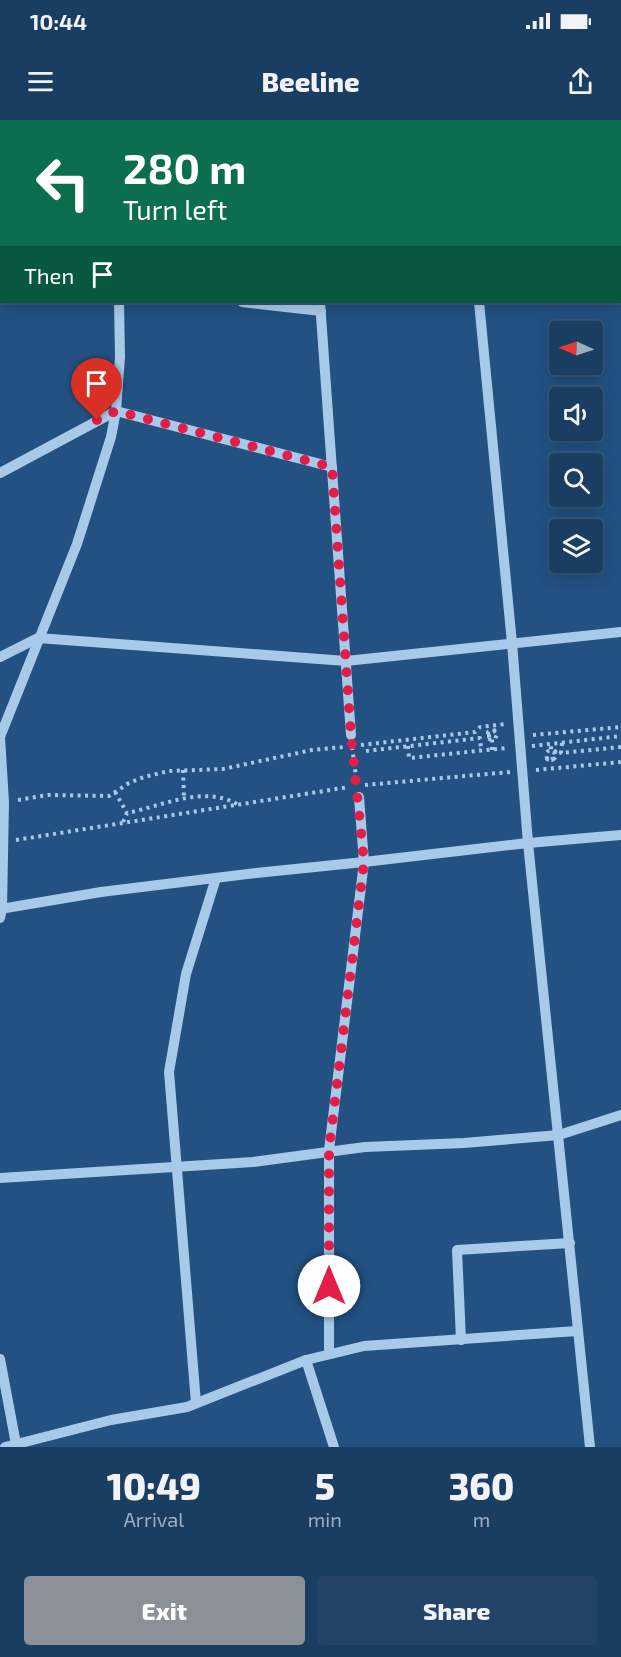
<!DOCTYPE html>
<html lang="en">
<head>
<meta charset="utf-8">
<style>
	:root { --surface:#1a3d62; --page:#234468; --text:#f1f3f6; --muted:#9faebe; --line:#385677; --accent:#8c9099 }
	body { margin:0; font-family:"Exo 2",sans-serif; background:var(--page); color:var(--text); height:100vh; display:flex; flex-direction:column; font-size:22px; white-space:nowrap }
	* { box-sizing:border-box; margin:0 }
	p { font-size:20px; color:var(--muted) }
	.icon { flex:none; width:33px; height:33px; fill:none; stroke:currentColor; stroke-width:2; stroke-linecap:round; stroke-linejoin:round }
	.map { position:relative; height:1327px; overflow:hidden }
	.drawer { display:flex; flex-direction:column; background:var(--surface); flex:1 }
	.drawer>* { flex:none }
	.banner { position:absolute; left:0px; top:0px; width:621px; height:183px; box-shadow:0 3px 15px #0003,0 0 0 2px var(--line); background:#0b6e4f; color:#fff; overflow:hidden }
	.needle { width:39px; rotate:273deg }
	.fabs { position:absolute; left:549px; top:201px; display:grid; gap:12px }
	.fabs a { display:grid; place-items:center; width:54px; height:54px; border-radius:6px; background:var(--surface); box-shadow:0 3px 15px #0003,0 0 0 2px var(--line); font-size:30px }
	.pin { position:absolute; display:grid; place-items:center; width:51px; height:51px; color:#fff; margin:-62px -26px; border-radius:50% 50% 50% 0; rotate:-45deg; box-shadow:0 0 6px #0007 }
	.pin .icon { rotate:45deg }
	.me { position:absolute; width:66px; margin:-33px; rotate:0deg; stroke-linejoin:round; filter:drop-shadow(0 0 4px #0008) }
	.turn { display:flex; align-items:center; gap:21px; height:126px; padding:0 24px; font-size:27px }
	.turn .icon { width:78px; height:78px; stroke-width:2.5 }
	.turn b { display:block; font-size:42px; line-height:51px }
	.then { display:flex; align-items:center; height:57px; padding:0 24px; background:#0003; gap:12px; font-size:22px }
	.eta { display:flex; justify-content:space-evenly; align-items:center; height:102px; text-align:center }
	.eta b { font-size:36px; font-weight:800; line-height:42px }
	.action { display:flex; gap:12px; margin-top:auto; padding:12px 24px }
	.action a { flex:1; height:69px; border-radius:6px; background:var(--accent); color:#fff; font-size:24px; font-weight:800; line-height:69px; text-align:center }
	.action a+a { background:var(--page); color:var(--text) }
	.status { display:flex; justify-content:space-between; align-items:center; height:42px; padding:0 30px; background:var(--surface); direction:ltr }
	.status svg { height:16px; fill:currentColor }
	header { display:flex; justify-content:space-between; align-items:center; height:78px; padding:0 24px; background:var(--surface); font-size:27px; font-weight:800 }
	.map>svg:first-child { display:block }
</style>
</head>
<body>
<div class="status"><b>10:44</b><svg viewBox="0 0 49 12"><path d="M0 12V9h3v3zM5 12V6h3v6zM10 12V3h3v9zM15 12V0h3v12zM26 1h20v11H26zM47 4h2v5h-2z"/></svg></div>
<header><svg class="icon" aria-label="menu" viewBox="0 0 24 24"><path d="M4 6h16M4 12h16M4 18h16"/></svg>Beeline<svg class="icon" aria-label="share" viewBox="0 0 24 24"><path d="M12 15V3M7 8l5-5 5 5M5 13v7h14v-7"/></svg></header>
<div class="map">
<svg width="621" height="1327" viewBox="0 0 621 1327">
	<rect width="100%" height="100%" fill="#225182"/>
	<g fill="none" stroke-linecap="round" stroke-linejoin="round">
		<!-- path -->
		<g stroke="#a9c9e8" stroke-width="4" stroke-dasharray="3 4.5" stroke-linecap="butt">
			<path d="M533 615 621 607"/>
			<path d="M562 623 561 633 621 627"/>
			<path d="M361 625 475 612 480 607 506 604"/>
			<path d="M408 626 409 638 507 628"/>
			<path d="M532 626 621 616"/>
			<path d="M352 627 357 664"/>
			<path d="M492 630V618L489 617V614L495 611 497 614 495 619C492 620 490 620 488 618V612L496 610 498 612"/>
			<path d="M366 631 480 618 481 629H479"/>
			<path d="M546 639 552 640C556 638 557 635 555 631 552 630 548 630 546 633L547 639 552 640 555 633 551 632V624"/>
			<path d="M183 650 184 677"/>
			<path d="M536 650 621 642"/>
			<path d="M365 665 510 652"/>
			<path d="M115 672 127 693"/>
			<path d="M18 680 48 675 109 676 129 663 144 657 169 651 223 649 312 630 344 627"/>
			<path d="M123 702 127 693C162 686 203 665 237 684"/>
			<path d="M16 720 349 667"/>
		</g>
		<!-- minor -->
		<g stroke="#a9c9e8" stroke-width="10">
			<path d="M72 0 73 2"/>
			<path d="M307 0V2"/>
			<path d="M461 0 462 2"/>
			<path d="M610 0V2"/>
			<path d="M620 116 621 129"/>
			<path d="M0 144 2 143"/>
			<path d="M242 182 321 191"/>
			<path d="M320 182 351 615"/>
			<path d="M479 182 512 523 528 723 590 1327"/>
			<path d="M0 353 116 291 332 347"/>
			<path d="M0 537 38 518 346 541 621 512"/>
			<path d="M0 789 101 772 256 753 364 742 528 723 621 715"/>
			<path d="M0 798 2 789 4 682 0 617 77 424 111 317 116 291 120 237 119 182"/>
			<path d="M0 1058 253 1042 365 1027 464 1023 559 1015 621 995"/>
			<path d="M461 1220 457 1130 570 1123"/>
			<path d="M329 1233V1030L364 742 359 677"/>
			<path d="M0 1239 16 1324"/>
			<path d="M306 1240 334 1327"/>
			<path d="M196 1283 169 952 186 854 216 758"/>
			<path d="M5 1327 111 1300 187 1287 306 1240 364 1226 577 1211"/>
		</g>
	</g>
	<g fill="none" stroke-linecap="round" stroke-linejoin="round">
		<!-- route -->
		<path stroke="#e11d48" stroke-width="10" stroke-dasharray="0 18" d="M97 300 116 291 332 347 351 615 364 742 329 1030V1166"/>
	</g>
</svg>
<div class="fabs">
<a><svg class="needle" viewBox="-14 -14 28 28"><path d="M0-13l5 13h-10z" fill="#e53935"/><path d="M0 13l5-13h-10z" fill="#9faebe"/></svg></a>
<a><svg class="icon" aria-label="sound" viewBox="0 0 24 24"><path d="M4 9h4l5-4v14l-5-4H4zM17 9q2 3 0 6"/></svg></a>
<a><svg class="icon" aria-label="search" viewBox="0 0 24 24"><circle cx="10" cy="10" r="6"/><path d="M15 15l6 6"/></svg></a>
<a><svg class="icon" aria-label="layers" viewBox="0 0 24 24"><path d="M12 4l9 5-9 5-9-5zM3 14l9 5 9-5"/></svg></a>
</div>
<div class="pin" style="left:97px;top:300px;background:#d93025"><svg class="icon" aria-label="arrive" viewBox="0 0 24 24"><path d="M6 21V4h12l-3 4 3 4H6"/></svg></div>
<svg class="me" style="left:329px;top:1166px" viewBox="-20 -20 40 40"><circle r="19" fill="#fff"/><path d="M0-13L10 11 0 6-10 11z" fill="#e11d48"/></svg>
<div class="banner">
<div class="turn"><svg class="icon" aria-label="left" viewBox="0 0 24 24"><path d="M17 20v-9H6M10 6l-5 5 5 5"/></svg><div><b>280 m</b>Turn left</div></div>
<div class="then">Then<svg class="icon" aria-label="arrive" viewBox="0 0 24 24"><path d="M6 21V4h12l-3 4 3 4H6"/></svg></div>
</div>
</div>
<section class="drawer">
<div class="eta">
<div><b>10:49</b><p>Arrival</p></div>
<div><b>5</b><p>min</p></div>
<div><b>360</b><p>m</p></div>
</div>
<div class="action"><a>Exit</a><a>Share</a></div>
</section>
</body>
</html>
